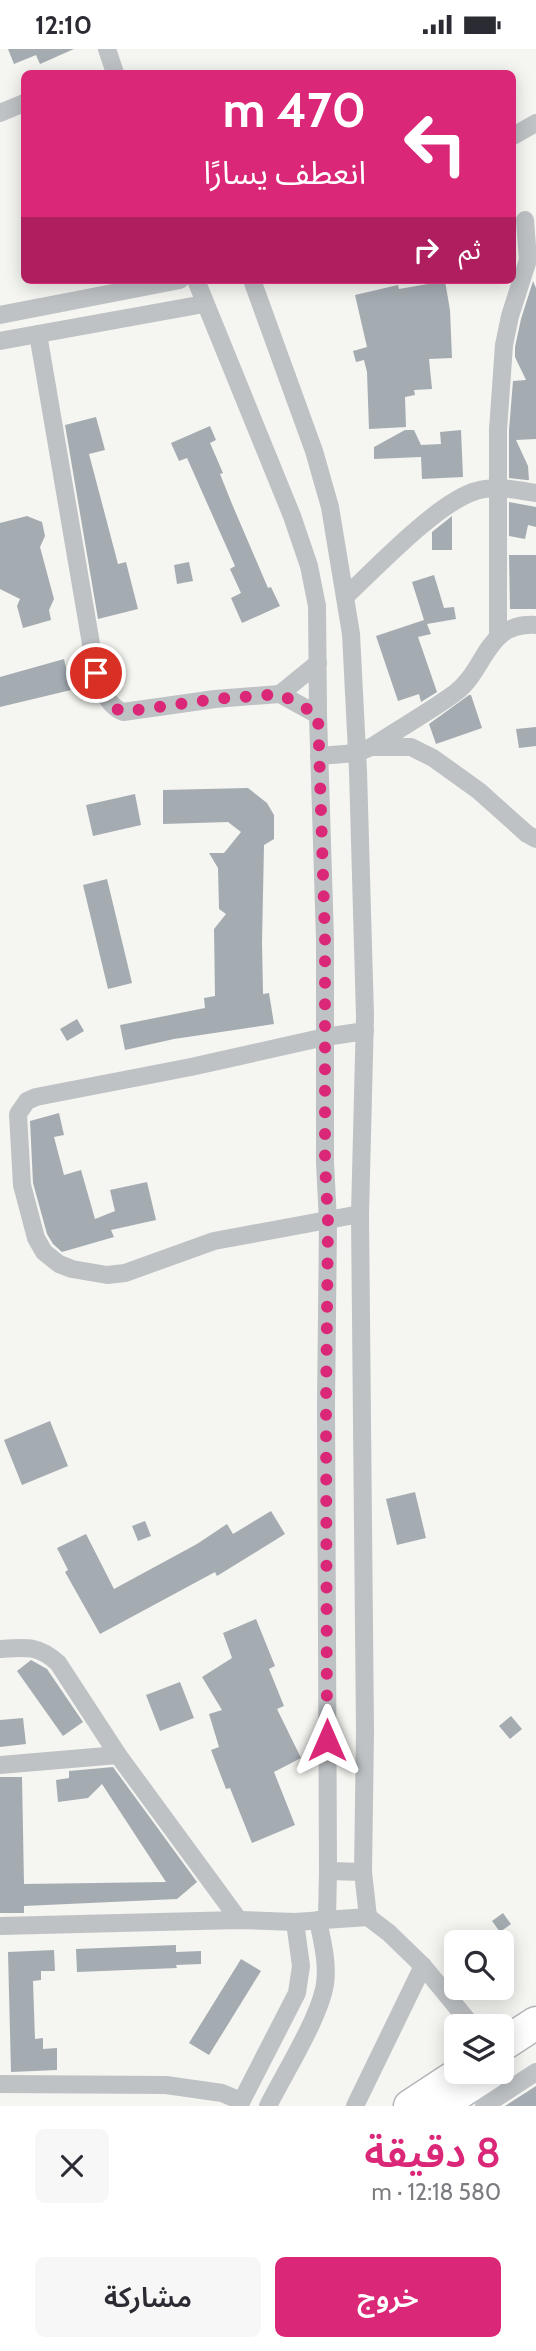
<!DOCTYPE html>
<html lang="ar">
<head>
<meta charset="utf-8">
<style>
	:root { --surface:#fff; --page:#f7f7f7; --text:#2b2b33; --muted:#7c7c81; --accent:#db2777 }
	body { margin:0; font-family:Cabin,"Noto Sans Arabic",sans-serif; background:var(--page); color:var(--text); direction:rtl; height:100vh; display:flex; flex-direction:column; font-size:26px; white-space:nowrap }
	* { box-sizing:border-box; margin:0 }
	p { font-size:23px; color:var(--muted) }
	.icon { flex:none; width:38px; height:38px; fill:none; stroke:currentColor; stroke-width:2; stroke-linecap:round; stroke-linejoin:round }
	.map { position:relative; height:2057px; overflow:hidden; direction:ltr }
	.drawer { display:flex; flex-direction:column; background:var(--surface); flex:1 }
	.drawer>* { flex:none }
	.hud { position:absolute; left:21px; top:21px; width:495px; height:214px; border-radius:10px; box-shadow:0 4px 18px #0003; direction:rtl; background:#db2777; color:#fff; overflow:hidden }
	.buttons { position:absolute; left:444px; top:1881px; display:grid; gap:14px }
	.buttons a { display:grid; place-items:center; width:70px; height:70px; border-radius:10px; background:var(--surface); box-shadow:0 4px 18px #0003; font-size:35px }
	.pin { position:absolute; display:grid; place-items:center; width:60px; height:60px; color:#fff; margin:-30px; border:4px solid #fff; border-radius:50%; box-shadow:0 2px 7px #0007 }
	.me { position:absolute; width:77px; margin:-38px; rotate:0deg; stroke-linejoin:round; filter:drop-shadow(0 0 5px #0008) }
	.turn { display:flex; align-items:center; gap:24px; height:147px; padding:0 35px; font-size:32px }
	.turn .icon { width:91px; height:91px; stroke-width:2.5 }
	.turn b { display:block; font-size:49px; line-height:60px }
	.then { display:flex; align-items:center; height:66px; padding:0 35px; background:#0003; gap:14px; font-size:26px }
	.round { display:grid; place-items:center; flex:none; width:74px; height:74px; border-radius:10px; background:var(--page) }
	.head { display:flex; align-items:center; justify-content:space-between; height:119px; padding:0 35px }
	h1 { font-size:42px; font-weight:600; line-height:52px; color:var(--accent) }
	.action { display:flex; gap:14px; margin-top:auto; padding:14px 35px }
	.action a { flex:1; height:80px; border-radius:10px; background:var(--accent); color:#fff; font-size:28px; font-weight:600; line-height:80px; text-align:center }
	.action a+a { background:var(--page); color:var(--text) }
	.status { display:flex; justify-content:space-between; align-items:center; height:49px; padding:0 35px; background:var(--surface); direction:ltr }
	.status svg { height:19px; fill:currentColor }
	.map>svg:first-child { display:block }
</style>
</head>
<body>
<div class="status"><b>12:10</b><svg viewBox="0 0 49 12"><path d="M0 12V9h3v3zM5 12V6h3v6zM10 12V3h3v9zM15 12V0h3v12zM26 1h20v11H26zM47 4h2v5h-2z"/></svg></div>
<div class="map">
<svg width="536" height="2057" viewBox="0 0 536 2057">
	<rect width="100%" height="100%" fill="#f5f5f1"/>
	<!-- building -->
	<g fill="#a4acb2">
		<path d="M8 0H74L40 15 36 6 14 15Z"/>
		<path d="M445 232 450 261 452 309 429 310 432 340 414 341 415 346 405 348 406 378 369 380 367 323 364 311 356 313 353 302 367 298 355 246 398 236 399 240Z"/>
		<path d="M533 232 536 239V390L516 391 528 417 529 431H526L509 429V381L513 332 526 331 515 308V298L521 270Z"/>
		<path d="M96 368 105 401 89 405 118 515 126 513 138 560 98 570 65 376Z"/>
		<path d="M210 377 216 391 210 394 223 424 220 425 232 455 268 539 271 538 280 557 242 574 231 549 241 544 230 520 235 517 187 409 179 412 171 394Z"/>
		<path d="M405 381H414L421 396 441 395 440 383 461 381 463 428 422 430 421 408 374 410V398Z"/>
		<path d="M509 453 536 458V478L528 476 525 490 509 487Z"/>
		<path d="M27 467 42 473 45 487 40 498 54 550 49 561 51 571 23 579 17 557 20 550 0 540V474Z"/>
		<path d="M452 467V501H432V483Z"/>
		<path d="M509 506H536V560H510Z"/>
		<path d="M189 513 193 532 177 535 174 516Z"/>
		<path d="M434 526 444 559 454 558 456 570 427 575 431 585 418 588 437 643 421 653 419 645 398 652 376 587 424 571 412 533Z"/>
		<path d="M64 610 71 641 0 658V628Z"/>
		<path d="M469 646H471L482 679 436 695 429 675Z"/>
		<path d="M536 678V697L519 699 516 680Z"/>
		<path d="M248 739 267 754 274 766V790L264 796 262 894 263 945 269 944 274 975 174 990 125 1001 120 976 205 959 204 949 215 947 214 880 226 865 219 860 218 819 209 804H224L241 783 228 773 163 775V741Z"/>
		<path d="M135 745 141 776 93 787 86 756Z"/>
		<path d="M107 830 132 934 108 940 83 836Z"/>
		<path d="M77 970 84 982 67 992 60 980Z"/>
		<path d="M59 1064 64 1086 54 1088 64 1126 81 1121 95 1170 115 1162 110 1141 147 1133 156 1171 111 1181 114 1188 62 1203 53 1195 47 1185 33 1134 30 1072Z"/>
		<path d="M50 1372 68 1417 22 1436 4 1391Z"/>
		<path d="M415 1443 426 1489 397 1496 386 1450Z"/>
		<path d="M271 1462 285 1485 217 1527 215 1523 100 1585 65 1523 68 1521 57 1499 86 1485 114 1540 197 1495 227 1475 233 1485Z"/>
		<path d="M145 1472 151 1487 138 1492 132 1477Z"/>
		<path d="M256 1570 275 1617 269 1620 284 1657 277 1660 301 1709 274 1723 295 1776 252 1794 230 1739 226 1740 211 1701 219 1698 209 1665 222 1661 202 1628 232 1609 223 1584Z"/>
		<path d="M31 1611 47 1620 83 1673 63 1687 17 1622Z"/>
		<path d="M180 1633 194 1669 160 1682 146 1646Z"/>
		<path d="M511 1667 522 1680 510 1690 499 1677Z"/>
		<path d="M23 1669 26 1695 0 1698V1671Z"/>
		<path d="M113 1718 197 1833 177 1850 24 1857V1864H0V1728H22L24 1835 166 1833 102 1735 88 1749 58 1753 56 1731 69 1729V1722Z"/>
		<path d="M503 1864 511 1875 500 1883 492 1872Z"/>
		<path d="M176 1896V1903L201 1902V1915L176 1916 177 1919 77 1923 76 1900Z"/>
		<path d="M54 1901 55 1922H41V1931L33 1932 35 1990 43 1989V2000L57 1999V2021L11 2023 8 1903Z"/>
		<path d="M241 1910 261 1922 209 2006 189 1994Z"/>
		<path d="M536 2037V2057H505Z"/>
	</g>
	<g fill="none" stroke-linecap="round" stroke-linejoin="round">
		<!-- highway casing -->
		<g stroke="#b3b6b9" stroke-width="35">
			<g id="highway">
				<path d="M502 1996 536 1974"/>
				<path d="M410 2057 451 2030"/>
				<path d="M439 2057 491 2023"/>
			</g>
		</g>
		<!-- street -->
		<g stroke="#bec2c5" stroke-width="18">
			<path d="M107 0 115 24"/>
			<path d="M0 64 24 54"/>
			<path d="M513 87 536 74"/>
			<path d="M196 231 292 467 309 517 317 557 318 666 325 890V1113L328 1173 326 1357 328 1822 327 1870"/>
			<path d="M252 231 314 402 330 458 351 585 358 722 365 967 360 1165 365 1682 363 1823 368 1868"/>
			<path d="M0 266 180 231"/>
			<path d="M38 285 96 624C103 639 106 656 123 663L215 650 280 645 318 666"/>
			<path d="M0 292 204 255"/>
			<path d="M345 548C376 519 438 453 476 442 495 436 517 441 536 444"/>
			<path d="M498 586V381L504 296 510 267 528 211 525 171"/>
			<path d="M280 645 318 614"/>
			<path d="M373 697C400 679 429 663 455 644 487 620 485 573 536 576"/>
			<path d="M319 707 357 704 371 698H411L433 709 479 742 527 785 536 790"/>
			<path d="M360 1165 214 1192 125 1224 107 1226 72 1220 59 1215 44 1203 36 1189 22 1136 18 1065 27 1052 36 1048 191 1018 325 988 365 982"/>
			<path d="M0 1600C26 1598 38 1596 58 1614L118 1706 239 1871"/>
			<path d="M0 1716 118 1706"/>
			<path d="M328 1822 363 1823"/>
			<path d="M0 1877 239 1871 295 1873 368 1868 389 1884 423 1917 473 1978"/>
			<path d="M0 2035 166 2036 222 2044 241 2052"/>
			<path d="M239 2057 297 1944 301 1917 295 1873"/>
			<path d="M268 2057C284 2025 320 1968 325 1935 328 1913 322 1892 318 1871"/>
			<path d="M355 2057 423 1917"/>
			<path d="M484 2057 536 2023"/>
		</g>
		<!-- highway -->
		<use href="#highway" stroke="#fff" stroke-width="32"/>
	</g>
	<g fill="none" stroke-linecap="round" stroke-linejoin="round">
		<!-- route -->
		<path stroke="#db2777" stroke-width="12" stroke-dasharray="0 21.6" d="M96 624C103 639 106 657 123 663L215 650 280 645 318 666 325 890V1113L328 1173 326 1357 327 1691"/>
	</g>
</svg>
<div class="buttons">
<a><svg class="icon" aria-label="search" viewBox="0 0 24 24"><circle cx="10" cy="10" r="6"/><path d="M15 15l6 6"/></svg></a>
<a><svg class="icon" aria-label="layers" viewBox="0 0 24 24"><path d="M12 4l9 5-9 5-9-5zM3 14l9 5 9-5"/></svg></a>
</div>
<div class="pin" style="left:96px;top:624px;background:#d93025"><svg class="icon" aria-label="arrive" viewBox="0 0 24 24"><path d="M6 21V4h12l-3 4 3 4H6"/></svg></div>
<svg class="me" style="left:327px;top:1691px" viewBox="-20 -20 40 40"><path d="M0-17L14 15 0 8-14 15z" fill="#db2777" stroke="#fff" stroke-width="4"/></svg>
<div class="hud">
<div class="turn"><svg class="icon" aria-label="left" viewBox="0 0 24 24"><path d="M17 20v-9H6M10 6l-5 5 5 5"/></svg><div><b>470 m</b>انعطف يسارًا</div></div>
<div class="then">ثم<svg class="icon" aria-label="right" viewBox="0 0 24 24"><path d="M7 20v-9h11M14 6l5 5-5 5"/></svg></div>
</div>
</div>
<section class="drawer">
<div class="head"><div><h1>8 دقيقة</h1><p>580 m · 12:18</p></div><a class="round"><svg class="icon" aria-label="close" viewBox="0 0 24 24"><path d="M6 6l12 12M18 6L6 18"/></svg></a></div>
<div class="action"><a>خروج</a><a>مشاركة</a></div>
</section>
</body>
</html>
